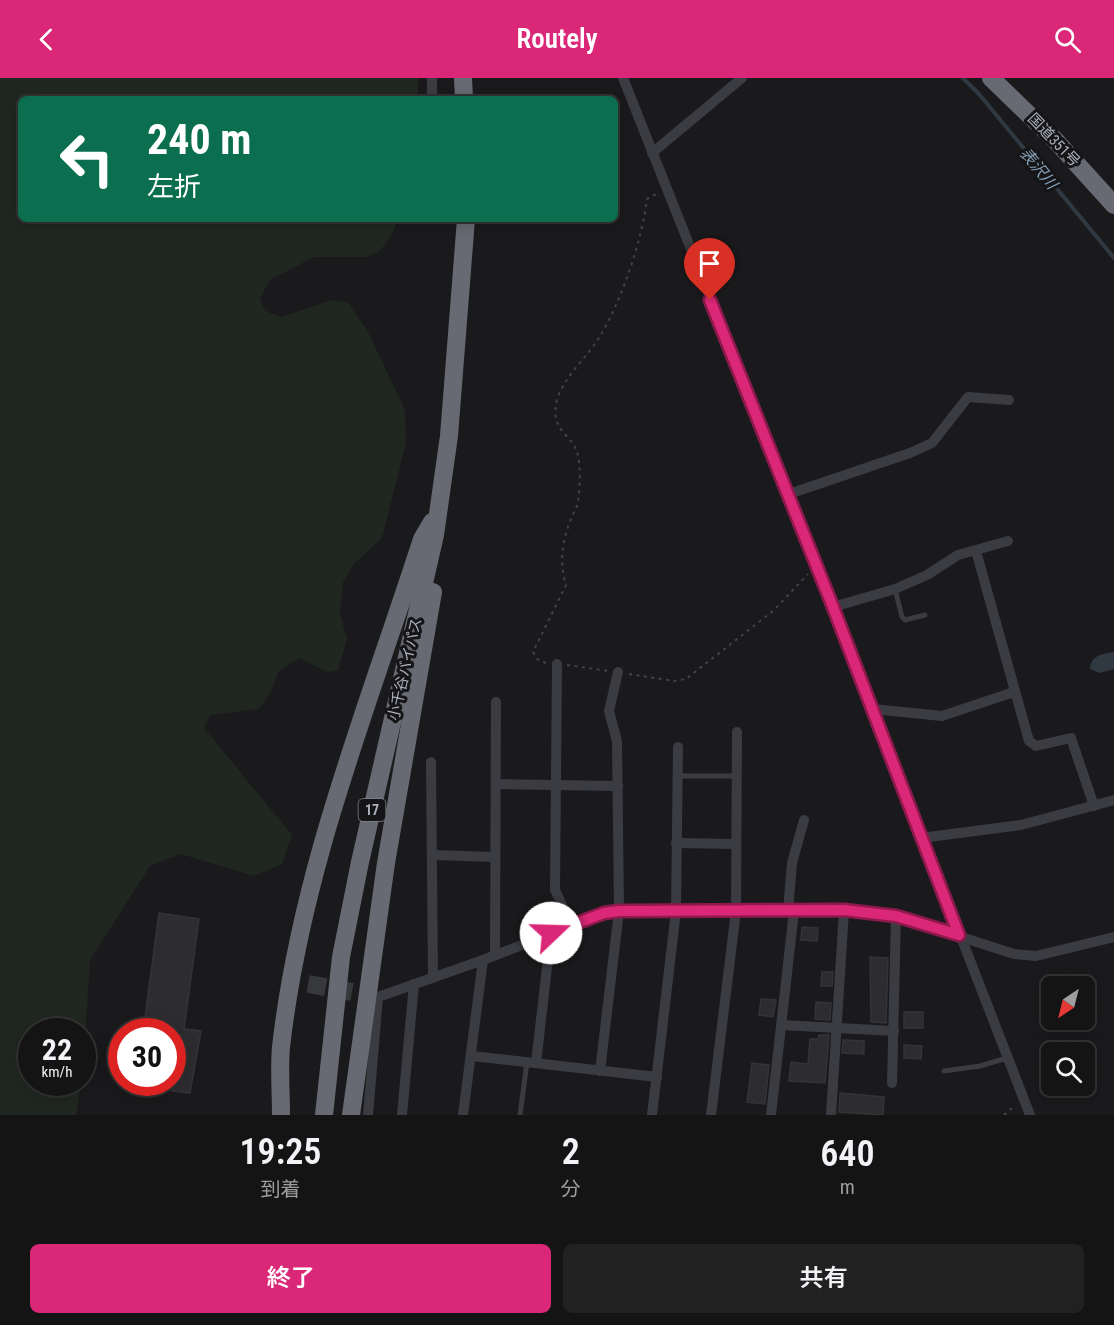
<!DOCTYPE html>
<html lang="ja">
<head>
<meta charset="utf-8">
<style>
	:root { --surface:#141415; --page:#212122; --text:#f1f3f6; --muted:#9d9ea0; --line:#333334; --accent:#db2777 }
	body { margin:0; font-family:"Roboto Condensed","Noto Sans JP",sans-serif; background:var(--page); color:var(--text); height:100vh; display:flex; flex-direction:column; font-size:22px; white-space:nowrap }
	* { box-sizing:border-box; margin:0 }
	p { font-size:20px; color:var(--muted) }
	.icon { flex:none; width:33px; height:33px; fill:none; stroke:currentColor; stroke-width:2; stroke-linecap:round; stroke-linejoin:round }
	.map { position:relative; height:1037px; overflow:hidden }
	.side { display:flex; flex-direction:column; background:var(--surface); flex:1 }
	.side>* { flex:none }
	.guide { position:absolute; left:18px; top:18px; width:600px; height:126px; border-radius:9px; box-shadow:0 3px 15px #0003,0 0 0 2px var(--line); background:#0b6e4f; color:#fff; overflow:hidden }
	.needle { width:39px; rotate:215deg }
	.tools { position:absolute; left:1041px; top:898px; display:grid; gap:12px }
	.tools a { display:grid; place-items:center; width:54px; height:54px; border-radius:9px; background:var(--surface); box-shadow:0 3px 15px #0003,0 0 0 2px var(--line); font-size:30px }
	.speed { position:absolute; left:18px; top:940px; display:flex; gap:12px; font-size:30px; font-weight:700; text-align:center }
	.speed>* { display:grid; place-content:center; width:78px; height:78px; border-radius:50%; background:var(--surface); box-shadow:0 3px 15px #0003,0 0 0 2px var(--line); line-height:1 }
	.speed small { font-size:15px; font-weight:400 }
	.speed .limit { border:9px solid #d22; background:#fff; color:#111 }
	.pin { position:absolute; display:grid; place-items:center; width:51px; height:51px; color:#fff; margin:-62px -26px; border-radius:50% 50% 50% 0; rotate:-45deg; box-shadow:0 0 6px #0007 }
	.pin .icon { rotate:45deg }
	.me { position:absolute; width:66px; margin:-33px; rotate:69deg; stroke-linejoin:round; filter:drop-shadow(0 0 4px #0008) }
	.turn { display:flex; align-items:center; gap:21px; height:126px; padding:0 30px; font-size:27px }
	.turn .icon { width:78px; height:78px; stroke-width:2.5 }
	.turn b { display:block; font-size:42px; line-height:51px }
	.eta { display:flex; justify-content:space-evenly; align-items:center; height:102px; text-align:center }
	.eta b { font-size:36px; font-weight:600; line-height:42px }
	.button { display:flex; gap:12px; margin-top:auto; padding:12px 30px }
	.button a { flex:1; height:69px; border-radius:9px; background:var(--accent); color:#fff; font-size:24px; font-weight:600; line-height:69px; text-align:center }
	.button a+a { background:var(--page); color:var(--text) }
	header { display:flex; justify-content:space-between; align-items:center; height:78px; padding:0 30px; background:var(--accent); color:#fff; font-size:27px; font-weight:600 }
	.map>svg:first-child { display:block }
</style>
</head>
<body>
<header><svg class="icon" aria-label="back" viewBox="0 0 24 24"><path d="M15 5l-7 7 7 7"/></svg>Routely<svg class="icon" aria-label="search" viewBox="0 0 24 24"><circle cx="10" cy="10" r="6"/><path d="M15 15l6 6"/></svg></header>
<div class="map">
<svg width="1114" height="1037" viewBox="0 0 1114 1037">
	<rect width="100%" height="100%" fill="#1a1a1c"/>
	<!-- green -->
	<path fill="#202721" d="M0 0H418V21H21V141H398L393 155 380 173 366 179H314L270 202 260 220 265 233 282 239 331 222 348 225 367 252 405 332 406 365 382 460 354 486 343 504 340 536 347 561 338 592 327 594 300 580 279 593 271 613 259 631 210 637 204 650 292 757 282 786 254 798 181 776 150 788 90 882 83 993 82 954H32V1005H81L76 1037H0Z"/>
	<!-- water -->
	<path fill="#303941" d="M1114 574V591L1100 595 1090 591C1091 577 1102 576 1114 574Z"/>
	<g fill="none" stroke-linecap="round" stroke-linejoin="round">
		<!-- stream -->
		<path stroke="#303941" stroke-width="4" d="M963 0 979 16 1114 180"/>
	</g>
	<!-- building -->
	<g fill="#2d2d30" stroke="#343438" stroke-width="1.5">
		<path d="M159 835 199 841 184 951 201 953 190 1015 172 1013V954H143Z"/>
		<path d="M802 849 818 850 817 863 801 862Z"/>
		<path d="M870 879 888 880 886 945 871 944Z"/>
		<path d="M822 894H833L832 908H821Z"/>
		<path d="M761 921 776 922 773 939 759 937Z"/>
		<path d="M816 924 831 925 830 942 815 941Z"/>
		<rect x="904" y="934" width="19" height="16"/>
		<path d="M819 957H829L825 1005 789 1003 791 984 808 986 810 961H818Z"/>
		<path d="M843 962 864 963V976L842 975Z"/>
		<path d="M904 967 922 968 921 981 904 980Z"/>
		<path d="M752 985 769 987 765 1026 747 1024Z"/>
		<path d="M840 1015 884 1019 883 1037 839 1034Z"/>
	</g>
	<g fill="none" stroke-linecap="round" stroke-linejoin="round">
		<!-- highway-tunnel -->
		<path stroke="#37383c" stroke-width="18" stroke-dasharray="18 9" stroke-linecap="butt" d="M308 906 352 914"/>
		<!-- path -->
		<g stroke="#414348" stroke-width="2" stroke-dasharray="3 4.5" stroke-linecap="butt">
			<path d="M546 585 537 581 533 574 566 507C559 484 562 463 571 441 573 435 577 430 578 424 580 410 581 388 577 374 572 356 549 353 557 322 564 298 587 280 600 258 622 222 642 162 647 121L658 115"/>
			<path d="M567 587 609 593"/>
			<path d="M629 596 674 603 686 601 773 533 808 496"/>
			<path d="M1004 1037 1014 1028"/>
		</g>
		<!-- lane -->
		<g stroke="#3b3c41" stroke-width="5">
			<path d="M895 511 902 539 905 542 925 537"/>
			<path d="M677 698H737"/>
			<path d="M944 993 980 988 1007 980"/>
			<path d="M520 1037 527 984"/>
		</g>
		<!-- street -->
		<g stroke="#3b3c41" stroke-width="10">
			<path d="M432 0V21"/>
			<path d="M623 0 833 529 1030 1037"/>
			<path d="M652 75 742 0"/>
			<path d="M786 417 910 375 932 365 968 319 1009 322"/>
			<path d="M976 473 1029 663 1036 668 1071 660 1094 728"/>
			<path d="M833 529 895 511 927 497 958 477 1008 463"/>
			<path d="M557 586 555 812 571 847"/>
			<path d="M873 631 942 638 1014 614"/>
			<path d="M431 684 433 900"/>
			<path d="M496 706 618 708"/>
			<path d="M921 760 1021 747 1114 722"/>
			<path d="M676 765 736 766"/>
			<path d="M432 777 495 779"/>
			<path d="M788 833 792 785 804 742"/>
			<path d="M495 877 496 624"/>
			<path d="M369 917 378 919 483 882 604 835 619 833H844L896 838 1014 876 1036 878 1114 859"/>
			<path d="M781 947 894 953"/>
			<path d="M472 978 657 999"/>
			<path d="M536 985 551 855"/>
			<path d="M600 993 619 833 617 663 609 633 618 594"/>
			<path d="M892 1005 896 838"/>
			<path d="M368 1037 378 919"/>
			<path d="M402 1037 414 906"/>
			<path d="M463 1037 483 882"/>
			<path d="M652 1037 676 833 678 669"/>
			<path d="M711 1037 736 833 737 654"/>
			<path d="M771 1037 794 833"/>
			<path d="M831 1037 844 833"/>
		</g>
		<!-- highway -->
		<g stroke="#676a72" stroke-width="18">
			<path d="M463 0 464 21"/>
			<path d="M991 0 1056 63 1114 127"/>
			<path d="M281 1037C281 1015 279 991 281 969 301 792 368 629 422 461L432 444"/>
			<path d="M324 1037 341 879 360 784 435 457 449 358 466 141"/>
			<path d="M351 1037 386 785 433 514"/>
		</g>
	</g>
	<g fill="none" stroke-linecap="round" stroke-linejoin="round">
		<!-- route casing -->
		<g stroke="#8e194d" stroke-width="15">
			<path id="route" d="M551 855 604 835 619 833 844 832 896 838 959 857 833 529 710 222"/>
		</g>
		<!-- route -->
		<use href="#route" stroke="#db2777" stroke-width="10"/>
	</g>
	<g text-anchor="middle" stroke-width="6" stroke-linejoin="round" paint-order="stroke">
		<!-- shield labels -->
		<rect fill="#151517" stroke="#7f828a" stroke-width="1.5" x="358.5" y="721" width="27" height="22" rx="4.5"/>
		<g font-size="14" font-weight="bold" fill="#adb1bc">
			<text x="372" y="737">17</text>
		</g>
		<!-- street labels -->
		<g font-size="15" fill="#adb1bc" stroke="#151517">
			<text transform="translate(1054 62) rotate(46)" y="5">国道351号</text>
			<text transform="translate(405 591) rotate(-77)" y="5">小千谷バイパス</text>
		</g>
		<!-- water labels -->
		<g font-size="16" font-style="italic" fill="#849fb6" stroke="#151517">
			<text transform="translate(1039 90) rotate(50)" y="6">表沢川</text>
		</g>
	</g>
</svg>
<div class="tools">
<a><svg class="needle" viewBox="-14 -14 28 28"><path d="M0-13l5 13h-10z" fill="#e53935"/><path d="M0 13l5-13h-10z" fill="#9d9ea0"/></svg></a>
<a><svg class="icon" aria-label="search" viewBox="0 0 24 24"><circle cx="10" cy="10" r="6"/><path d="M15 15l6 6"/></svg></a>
</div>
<div class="speed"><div>22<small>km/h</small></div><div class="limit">30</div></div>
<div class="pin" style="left:710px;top:222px;background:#d93025"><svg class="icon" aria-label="arrive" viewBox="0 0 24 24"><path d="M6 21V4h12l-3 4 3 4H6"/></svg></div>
<svg class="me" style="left:551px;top:855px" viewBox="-20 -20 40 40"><circle r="19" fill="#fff"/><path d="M0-13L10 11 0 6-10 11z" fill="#db2777"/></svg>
<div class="guide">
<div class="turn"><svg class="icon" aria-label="left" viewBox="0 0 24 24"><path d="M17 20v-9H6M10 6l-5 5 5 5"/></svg><div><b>240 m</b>左折</div></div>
</div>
</div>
<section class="side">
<div class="eta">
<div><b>19:25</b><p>到着</p></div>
<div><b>2</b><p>分</p></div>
<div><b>640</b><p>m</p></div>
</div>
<div class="button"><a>終了</a><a>共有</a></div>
</section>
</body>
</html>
